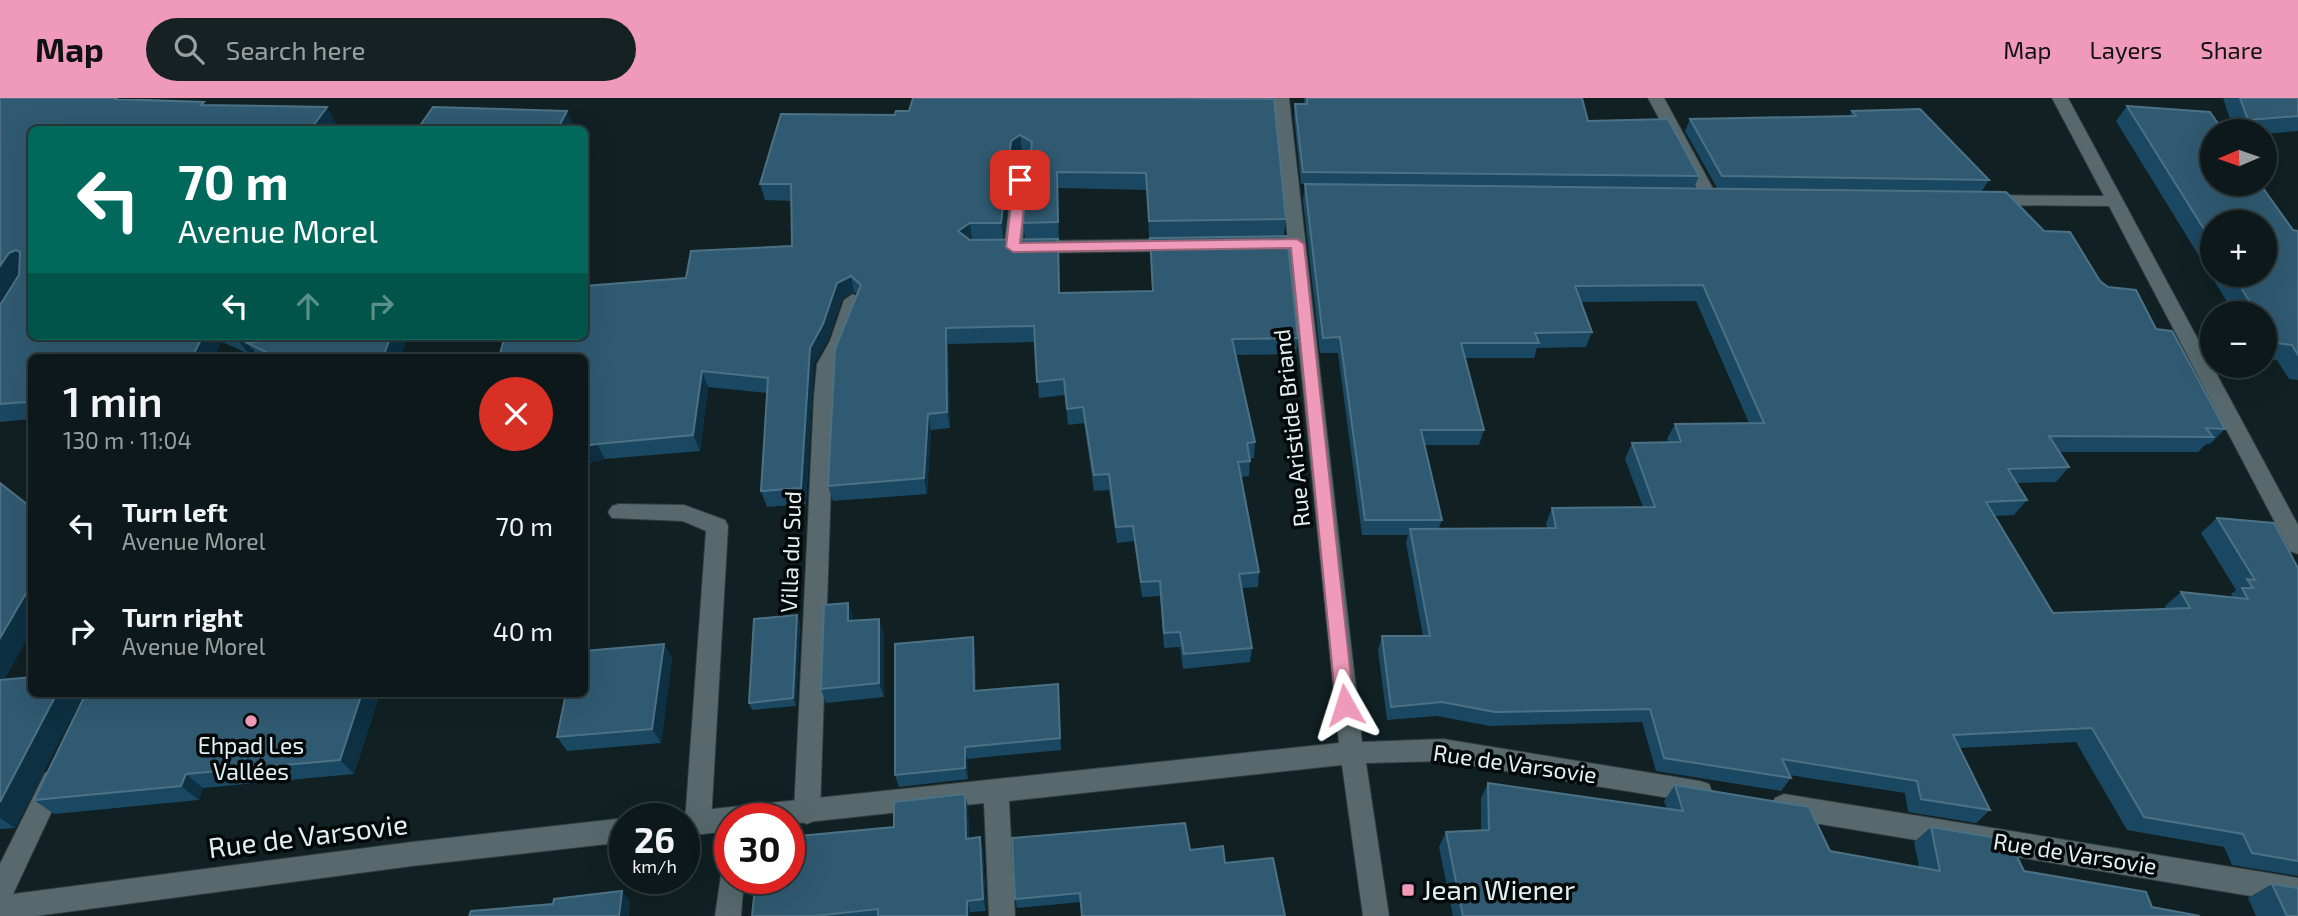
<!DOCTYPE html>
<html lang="en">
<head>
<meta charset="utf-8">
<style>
	:root { --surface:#0c181a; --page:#152123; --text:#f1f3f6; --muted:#9aa0a2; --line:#2c3739; --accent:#ef9ab9 }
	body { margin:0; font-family:"Exo 2",sans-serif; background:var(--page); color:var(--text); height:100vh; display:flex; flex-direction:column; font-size:26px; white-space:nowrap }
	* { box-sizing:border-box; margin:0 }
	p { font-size:23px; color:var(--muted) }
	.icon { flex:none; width:38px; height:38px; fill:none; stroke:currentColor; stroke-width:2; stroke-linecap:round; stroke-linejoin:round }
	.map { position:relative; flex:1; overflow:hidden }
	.panel { position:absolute; left:28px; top:256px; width:560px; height:343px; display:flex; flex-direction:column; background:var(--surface); border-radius:10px; box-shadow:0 7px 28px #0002,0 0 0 2px var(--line) }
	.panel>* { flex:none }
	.top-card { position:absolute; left:28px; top:28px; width:560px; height:214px; border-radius:10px; box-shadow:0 7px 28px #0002,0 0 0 2px var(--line); background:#00695c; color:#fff; overflow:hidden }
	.needle { width:46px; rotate:268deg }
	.fabs { position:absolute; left:2200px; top:21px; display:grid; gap:14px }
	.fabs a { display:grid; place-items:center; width:77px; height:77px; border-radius:50%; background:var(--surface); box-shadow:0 7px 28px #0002,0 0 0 2px var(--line); font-size:35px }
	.speed { position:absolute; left:609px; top:705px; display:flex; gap:14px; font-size:35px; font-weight:700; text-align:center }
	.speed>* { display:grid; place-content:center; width:91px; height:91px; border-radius:50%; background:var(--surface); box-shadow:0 7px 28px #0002,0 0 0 2px var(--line); line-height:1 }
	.speed small { font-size:18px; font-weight:400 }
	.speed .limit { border:10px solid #d22; background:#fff; color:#111 }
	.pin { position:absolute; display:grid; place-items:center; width:60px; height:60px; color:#fff; margin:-30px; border-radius:14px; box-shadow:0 4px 10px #0006 }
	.me { position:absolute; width:77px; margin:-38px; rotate:354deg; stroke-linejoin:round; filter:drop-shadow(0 0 5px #0008) }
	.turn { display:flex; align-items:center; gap:24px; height:147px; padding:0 35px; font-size:32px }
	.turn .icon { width:91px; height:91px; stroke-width:2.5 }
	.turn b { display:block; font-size:49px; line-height:60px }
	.lanes { display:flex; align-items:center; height:66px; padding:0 35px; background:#0003; justify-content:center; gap:35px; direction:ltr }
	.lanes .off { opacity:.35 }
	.round { display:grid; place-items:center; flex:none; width:74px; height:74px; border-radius:37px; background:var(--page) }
	.overview { display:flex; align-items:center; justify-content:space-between; height:119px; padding:0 35px }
	h1 { font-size:42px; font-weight:600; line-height:52px }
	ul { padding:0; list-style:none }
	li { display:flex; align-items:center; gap:21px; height:105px; padding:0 35px }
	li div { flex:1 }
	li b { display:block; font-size:26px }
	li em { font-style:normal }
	header { display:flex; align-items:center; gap:42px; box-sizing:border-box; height:98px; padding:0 35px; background:var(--accent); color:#111 }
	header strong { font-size:33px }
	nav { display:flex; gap:38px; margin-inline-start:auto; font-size:24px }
	.search { width:490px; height:63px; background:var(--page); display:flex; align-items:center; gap:18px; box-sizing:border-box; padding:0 24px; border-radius:38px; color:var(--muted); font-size:26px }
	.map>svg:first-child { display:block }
</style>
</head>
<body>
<header>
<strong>Map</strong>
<div class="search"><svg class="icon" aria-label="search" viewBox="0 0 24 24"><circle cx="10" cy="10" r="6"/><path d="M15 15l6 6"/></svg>Search here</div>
<nav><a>Map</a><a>Layers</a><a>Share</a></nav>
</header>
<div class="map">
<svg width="2298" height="818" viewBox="0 0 2298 818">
	<rect width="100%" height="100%" fill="#102023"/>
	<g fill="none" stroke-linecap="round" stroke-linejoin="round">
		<!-- lane casing -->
		<g stroke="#323c3e" stroke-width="2">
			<g id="lane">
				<path d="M853 196 862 202 848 243 837 266 834 298 820 714 816 722 807 726 798 722 794 714 814 298 817 266 830 243 844 202Z"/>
				<path d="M619 406 684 407 725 422 728 428 711 724 707 732 698 736 689 732 685 724 706 433 683 423 612 420 608 414 612 408Z"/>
				<path d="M730 768V780H744L741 818H715L722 771Z"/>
			</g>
		</g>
		<!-- street casing -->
		<g stroke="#323c3e" stroke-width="2">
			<g id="street">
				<path d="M1163 0H1289L1362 644 1443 641 1700 683 1709 686 1712 694 1709 702 1700 705 1443 663 1366 665 1389 818H1363L1342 667 1009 703 1015 818H989L984 705 789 726V721H730V733L684 738V721H674L684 714 1339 645 1274 6 1171 5Z"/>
				<path d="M1648 0H1664L1717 98 1715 102H1703L1701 98Z"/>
				<path d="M2052 0H2068L2298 427V456L2290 453 2109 108 1987 107 1979 102 1987 97 2104 98Z"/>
				<path d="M1023 55 1031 60 1022 148 1030 143 1177 141 1186 147 1177 153 1030 155 1022 149 1013 155 1007 153 1004 149 1015 60Z"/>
				<path d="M54 672 63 675 66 683 13 796 412 744 625 720 627 721 625 744 412 768 36 818H0V766L45 675Z"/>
				<path d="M1784 696 2298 780V806L1784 720 1775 716 1772 708 1775 700Z"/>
			</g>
		</g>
		<!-- lane -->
		<use href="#lane" fill="#57696d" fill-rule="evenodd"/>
		<!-- street -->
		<use href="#street" fill="#57696d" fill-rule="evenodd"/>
	</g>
	<!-- wall -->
	<g fill="#1a4862" fill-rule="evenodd">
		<path d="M0 0H119V1L206 7 336 25 332 32H32V238H260L257 244 260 243 263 238H408L400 259H258L252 251 249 256 222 244 32 259V321L0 324Z"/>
		<path d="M913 0 1286 121 1284 137 1149 139 1147 92 1058 90 1059 141H1025L1023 125 1031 58 1022 53 1012 60 1003 141 971 142 1058 141 1060 195 1152 193 1150 140 1298 240 1296 256 1235 257 1255 344 1254 360 1250 361 1249 378 1241 379 1259 474 1258 489 1242 490 1252 550 1250 564 1183 571 1180 549 1164 550 1160 498 1142 499 1134 443 1117 445 1109 392 1094 393 1084 325 1068 327 1065 297 1039 300 1035 244 948 246 950 330 931 332 927 396 833 403 828 388 857 196 854 194 842 201 828 242 814 266 806 406 767 409 761 393 767 295 708 289 700 353 605 361 584 366V259L686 180 792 148V103L765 102 760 86 895 17 909 13Z"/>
		<path d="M1304 0H1582L1588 23 1699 78 1694 90H1717L1685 33 1690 21 1849 19 1852 13 1989 82 1981 94 2044 133 2100 183 2156 231 2225 331 2210 346H2206L2198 354H2059L2069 369 2056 384 2017 385 2027 402 2014 417 1994 418 2053 515 2166 511 2165 508 2181 494 2232 499 2233 498 2231 496 2236 492 2201 435 2217 420 2298 470V778L2232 767 2224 749 2127 732 2076 644 1959 650 1990 712 1976 725 1908 714 1905 695 1789 677 1791 680 1781 693 1656 673 1642 624 1490 628 1437 618 1387 622 1378 552 1382 538H1423L1406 445 1408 437H1362L1338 255H1320L1303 102 1305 86H1301L1294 18 1295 6H1304ZM1696 203 1749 325 1675 326 1667 341 1669 345H1632L1625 361 1643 409 1552 410 1546 425 1547 430H1439L1442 422 1424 347H1479L1484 332 1465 260H1534L1537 250 1586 249 1592 234 1581 204Z"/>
		<path d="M2223 0H2298V33L2264 36V33H2234Z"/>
		<path d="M2127 8 2293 132 2298 133V282L2289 281 2277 262 2264 261V215H2234L2116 23ZM2212 124 2264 177H2212Z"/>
		<path d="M0 385 4 582 32 595H84L15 730 0 731Z"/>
		<path d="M848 505 853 520V523L884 536V599L826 605 821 591Z"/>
		<path d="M797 517 800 525 796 608 752 612 749 605Z"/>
		<path d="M664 546 672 560 661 645 567 653 557 639Z"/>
		<path d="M975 552 976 593 1059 598 1061 652 967 661 968 681 899 689 895 677Z"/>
		<path d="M86 595H380L354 676 203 690 199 702 54 716 34 702Z"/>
		<path d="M1488 685 1667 711 1664 703 1675 687 1830 753 1919 769 1914 744 1931 729 2024 773 2152 809 2200 818H1453L1439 749 1446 734 1481 733V700Z"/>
		<path d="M968 709 969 740 983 752 986 813 970 814V818H752L894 729Z"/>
		<path d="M1190 752 1225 765 1285 818H1082L1081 804 1017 810 1015 801Z"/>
		<path d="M2272 786 2298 818H2256L2248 800Z"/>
	</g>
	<!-- shaded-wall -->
	<g fill="#0d3042">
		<path d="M327 9 336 25 332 32H310Z"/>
		<path d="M567 13 574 29 573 32H557Z"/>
		<path d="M1020 37 1022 53 1012 60 1003 141 1001 125 1011 43Z"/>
		<path d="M1057 74 1058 90 1059 141 1058 124Z"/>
		<path d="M970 125 972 141 961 149 958 133Z"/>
		<path d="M16 152 31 169 0 207V168L9 155Z"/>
		<path d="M851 178 854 194 842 201 828 242 814 266 806 406 801 390 810 250 837 185Z"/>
		<path d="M946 230 948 246 950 330 947 314Z"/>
		<path d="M203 238H218L222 244 214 259H192Z"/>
		<path d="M237 238H260L254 248 247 245 252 251 249 256 236 240Z"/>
		<path d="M391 238H408L400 259H383Z"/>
		<path d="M702 273 708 289 700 353 693 337Z"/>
		<path d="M32 295V308L27 304Z"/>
		<path d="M928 316 931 332 927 396 924 380Z"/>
		<path d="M597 346 605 361 584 366V348Z"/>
		<path d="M32 485V533L0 589V540Z"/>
		<path d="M848 505 853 520V538L848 523Z"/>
		<path d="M797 517 800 525 796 608 793 600Z"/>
		<path d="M879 521 884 536V599L879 585Z"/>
		<path d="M973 539 975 552 976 605 974 593Z"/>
		<path d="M664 546 672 560 661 645 652 631Z"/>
		<path d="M1058 586 1059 598 1061 652 1060 640Z"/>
		<path d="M57 595H84L15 730 0 720V704Z"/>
		<path d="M362 595H380L354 676 340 662Z"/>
		<path d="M965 649 967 661 968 681 965 670Z"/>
		<path d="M186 676 203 690 199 702 181 688Z"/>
		<path d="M965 696 968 709 969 753 966 741Z"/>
		<path d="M980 739 983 752 986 813 983 801Z"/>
		<path d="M622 793 630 803 629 818H619Z"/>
		<path d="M967 803 970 814V818H967Z"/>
	</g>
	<!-- building -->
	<g fill="#305a71" stroke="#4c7185" stroke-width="2">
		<path d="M0 0H117L116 1 204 4 201 7 327 9 310 32H32V238H203L192 259H32V295L27 304 0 306V207L19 177 20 154 16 152 9 155 0 168Z"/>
		<path d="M913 0H1153L1274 1 1286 121 1149 123 1146 75 1057 74 1058 124 1023 125 1032 44 1020 37 1011 43 1001 125H970L958 133 970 142 1058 141 1059 195 1153 193 1150 140 1287 138 1298 240 1232 241 1255 344 1247 345 1250 363 1238 364 1259 474 1239 476 1252 550 1184 556 1180 534 1164 535 1160 483 1141 484 1133 428 1116 429 1109 376 1094 377 1083 309 1067 311 1064 281 1037 284 1034 228 946 230 947 314 928 316 924 380 828 388 835 251 861 187 851 178 837 185 823 226 810 250 801 390 761 393 768 280 702 273 693 337 597 346 584 348V259H499L505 238H584V188L686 180 691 153 792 148 791 86H760L781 16 895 17 896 13H909Z"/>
		<path d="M1307 0H1582L1588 23 1668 21 1699 78 1303 74 1295 6H1307Z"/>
		<path d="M2240 0H2298V18L2248 22Z"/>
		<path d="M2127 8 2210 14 2223 33H2212V86H2260L2293 132 2298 133V257L2292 247 2276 245 2264 227V215H2257L2233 177H2264V124H2212V144Z"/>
		<path d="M433 9 567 13 557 32H417Z"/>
		<path d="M1920 11 1989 82 1722 78 1690 21 1856 18 1852 13Z"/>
		<path d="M1305 86 2006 94 2044 133 2070 134 2100 183 2108 189 2136 192 2156 231 2172 233 2225 331 2206 330 2213 339 2049 338 2069 369 2008 371 2027 402 1986 404 2053 515 2190 510 2181 494 2248 501 2242 490H2253L2247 481 2255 482 2217 420 2274 425 2298 470V763L2252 755 2243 736 2144 719 2092 630 1953 637 1990 712 1921 701 1917 683 1782 661 1791 680 1664 660 1650 611 1495 614 1442 604 1391 609 1382 538H1430L1410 431 1556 430 1552 410 1655 409 1632 345 1681 344 1675 326 1764 325 1703 187 1575 188 1592 234 1535 235 1539 245H1461L1484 332H1421L1442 422H1365L1340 239 1323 240Z"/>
		<path d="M263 238H391L383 259H263L266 254 247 245 260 243Z"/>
		<path d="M0 385 32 410V485L0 540Z"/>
		<path d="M848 505V523L879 521V585L821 591 824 507Z"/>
		<path d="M797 517 793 600 749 605 754 521Z"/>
		<path d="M973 539 974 593 1058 586 1060 640 965 649V670L895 677V546Z"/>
		<path d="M664 546 652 631 557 639 566 595H584V553Z"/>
		<path d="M32 579V595H57L0 704V582Z"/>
		<path d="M86 595H362L340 662 186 676 181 688 34 702Z"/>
		<path d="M1488 685 1683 713 1675 687 1809 709 1830 753 1940 773 1931 729 2009 742 2024 773 2146 794 2152 809 2200 818H1463L1446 734 1489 732Z"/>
		<path d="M965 696 966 741 980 739 983 801 967 803V818H878V811L814 818H752L756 780H789V739L894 729V704Z"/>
		<path d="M1185 725 1190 752 1223 748 1225 765 1273 760 1285 818H1082L1080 795 1015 801 1012 740Z"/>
		<path d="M2272 786 2298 790V818H2287Z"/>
		<path d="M622 793 619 818H469L471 813 553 806 554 801Z"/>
	</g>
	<!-- route -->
	<path fill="#ef9ab9" stroke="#9b6478" stroke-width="2" d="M1020 78 1027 82 1020 145 1297 141 1304 146 1354 607 1352 612 1345 615 1336 607 1291 150 1013 154 1006 149 1014 82Z"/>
	<!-- markers -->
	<g fill="#ef9ab9" stroke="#030809" stroke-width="2.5">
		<circle cx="251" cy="623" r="7"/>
		<rect x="1401" y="785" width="14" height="14" rx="3.5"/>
	</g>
	<g text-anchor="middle" stroke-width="7" stroke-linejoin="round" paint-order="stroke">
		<!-- street labels -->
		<g font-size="23" fill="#e4eff1" stroke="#030809">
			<text transform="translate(1292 330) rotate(-96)" y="8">Rue Aristide Briand</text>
			<text transform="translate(791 454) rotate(-88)" y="8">Villa du Sud</text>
			<text transform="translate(1515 666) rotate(8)" y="8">Rue de Varsovie</text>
			<text transform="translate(2075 756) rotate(9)" y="8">Rue de Varsovie</text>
		</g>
		<!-- poi labels -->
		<g font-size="23" fill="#e4eff1" stroke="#030809">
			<text x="251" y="656">Ehpad Les<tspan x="251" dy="26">Vallées</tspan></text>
		</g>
		<!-- near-street labels -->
		<g font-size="28" fill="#e4eff1" stroke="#030809">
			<text transform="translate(308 738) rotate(-7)" y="10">Rue de Varsovie</text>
		</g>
		<!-- near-poi labels -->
		<g font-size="28" fill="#e4eff1" stroke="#030809" text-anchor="start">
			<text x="1422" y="802">Jean Wiener</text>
		</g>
	</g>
</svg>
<div class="fabs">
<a><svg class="needle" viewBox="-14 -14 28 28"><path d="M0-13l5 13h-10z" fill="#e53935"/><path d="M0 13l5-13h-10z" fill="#9aa0a2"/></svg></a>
<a>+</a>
<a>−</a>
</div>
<div class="speed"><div>26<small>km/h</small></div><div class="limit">30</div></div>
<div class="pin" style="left:1020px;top:82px;background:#d93025"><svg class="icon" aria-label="arrive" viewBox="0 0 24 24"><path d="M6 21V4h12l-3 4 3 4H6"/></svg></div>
<svg class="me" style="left:1345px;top:607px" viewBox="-20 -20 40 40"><path d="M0-17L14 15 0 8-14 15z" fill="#ef9ab9" stroke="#fff" stroke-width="4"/></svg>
<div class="top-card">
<div class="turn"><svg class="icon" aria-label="left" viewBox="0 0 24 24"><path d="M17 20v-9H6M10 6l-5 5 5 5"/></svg><div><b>70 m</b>Avenue Morel</div></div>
<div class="lanes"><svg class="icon" aria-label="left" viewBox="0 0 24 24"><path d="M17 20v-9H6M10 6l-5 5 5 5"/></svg><svg class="icon off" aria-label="ahead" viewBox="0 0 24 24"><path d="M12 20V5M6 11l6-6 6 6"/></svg><svg class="icon off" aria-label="right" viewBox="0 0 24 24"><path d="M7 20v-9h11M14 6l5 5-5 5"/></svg></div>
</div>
<section class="panel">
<div class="overview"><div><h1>1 min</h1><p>130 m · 11:04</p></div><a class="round" style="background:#d93025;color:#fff"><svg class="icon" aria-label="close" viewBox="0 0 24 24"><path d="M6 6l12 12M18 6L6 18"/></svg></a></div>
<ul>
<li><svg class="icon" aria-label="left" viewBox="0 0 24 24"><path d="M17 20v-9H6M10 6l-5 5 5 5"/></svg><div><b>Turn left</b><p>Avenue Morel</p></div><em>70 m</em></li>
<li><svg class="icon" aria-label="right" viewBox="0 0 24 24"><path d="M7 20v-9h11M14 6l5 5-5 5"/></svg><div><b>Turn right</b><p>Avenue Morel</p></div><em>40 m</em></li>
</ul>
</section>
</div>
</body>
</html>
